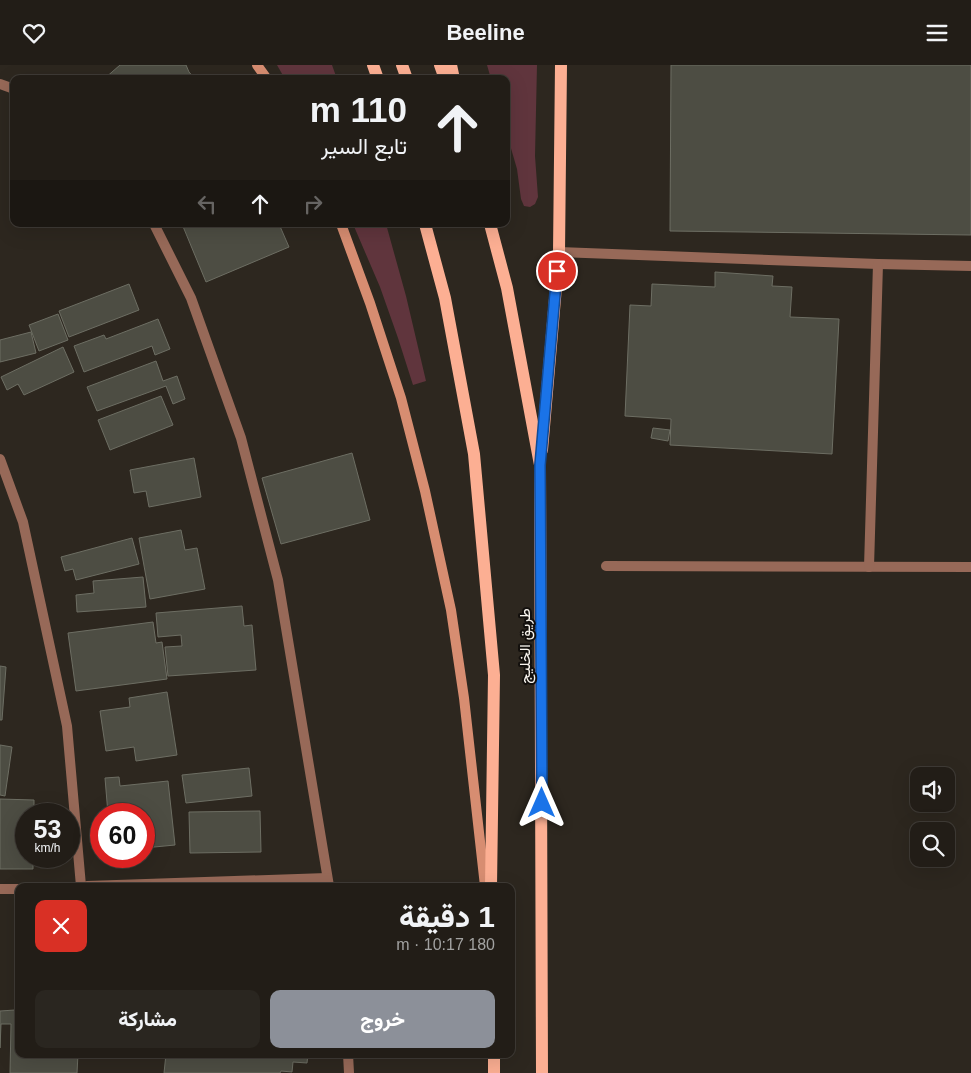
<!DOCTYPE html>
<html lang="ar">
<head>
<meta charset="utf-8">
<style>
	:root { --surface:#221d17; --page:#2a2620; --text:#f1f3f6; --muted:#a2a2a1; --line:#3f3b36; --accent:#8c9099 }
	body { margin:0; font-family:Helvetica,Vazirmatn,sans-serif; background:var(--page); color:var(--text); direction:rtl; height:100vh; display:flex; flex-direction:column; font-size:19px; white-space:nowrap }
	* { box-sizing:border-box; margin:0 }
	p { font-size:16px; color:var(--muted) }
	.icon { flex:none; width:28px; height:28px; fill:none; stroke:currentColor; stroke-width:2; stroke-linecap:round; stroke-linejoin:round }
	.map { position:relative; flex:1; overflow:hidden; direction:ltr }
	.sheet { position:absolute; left:15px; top:818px; width:500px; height:175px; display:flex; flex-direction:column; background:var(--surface); border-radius:10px; box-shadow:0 5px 20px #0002,0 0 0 1px var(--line); direction:rtl }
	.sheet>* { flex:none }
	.banner { position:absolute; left:10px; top:10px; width:500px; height:152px; border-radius:10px; box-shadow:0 5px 20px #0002,0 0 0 1px var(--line); direction:rtl; background:#221d17; color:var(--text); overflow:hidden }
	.fabs { position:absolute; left:910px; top:702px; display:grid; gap:10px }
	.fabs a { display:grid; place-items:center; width:45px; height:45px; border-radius:10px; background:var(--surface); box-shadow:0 5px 20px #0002,0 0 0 1px var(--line); font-size:25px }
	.speed { position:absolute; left:15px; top:738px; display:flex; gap:10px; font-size:25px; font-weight:700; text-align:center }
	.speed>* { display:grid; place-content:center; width:65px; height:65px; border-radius:50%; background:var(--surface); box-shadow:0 5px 20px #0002,0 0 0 1px var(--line); line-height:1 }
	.speed small { font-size:12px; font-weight:400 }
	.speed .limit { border:8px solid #d22; background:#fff; color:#111 }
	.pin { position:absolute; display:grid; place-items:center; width:42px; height:42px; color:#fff; margin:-21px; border:2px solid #fff; border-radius:50%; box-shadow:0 1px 5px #0007 }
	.me { position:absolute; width:55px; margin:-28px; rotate:0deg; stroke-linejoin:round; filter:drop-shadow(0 0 4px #0008) }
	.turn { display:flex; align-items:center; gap:18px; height:105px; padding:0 20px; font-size:22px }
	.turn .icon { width:65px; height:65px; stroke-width:2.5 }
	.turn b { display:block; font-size:35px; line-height:42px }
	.lanes { display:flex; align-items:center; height:48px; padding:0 20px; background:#0003; justify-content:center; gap:25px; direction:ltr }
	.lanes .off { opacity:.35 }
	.round { display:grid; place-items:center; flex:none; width:52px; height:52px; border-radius:10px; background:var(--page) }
	.overview { display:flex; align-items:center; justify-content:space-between; height:85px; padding:0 20px }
	h1 { font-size:30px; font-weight:800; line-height:38px }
	.action { display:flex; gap:10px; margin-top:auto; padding:10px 20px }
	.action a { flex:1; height:58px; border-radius:10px; background:var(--accent); color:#fff; font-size:20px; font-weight:800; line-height:58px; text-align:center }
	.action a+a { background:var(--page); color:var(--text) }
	header { display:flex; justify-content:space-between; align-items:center; height:65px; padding:0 20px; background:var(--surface); font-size:22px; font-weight:800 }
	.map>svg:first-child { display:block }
</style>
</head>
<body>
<header><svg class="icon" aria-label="menu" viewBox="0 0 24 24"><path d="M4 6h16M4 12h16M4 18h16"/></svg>Beeline<svg class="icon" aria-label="heart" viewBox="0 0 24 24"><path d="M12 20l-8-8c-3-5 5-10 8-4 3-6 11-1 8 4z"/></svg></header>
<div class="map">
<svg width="971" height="1008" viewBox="0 0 971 1008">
	<rect width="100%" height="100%" fill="#2d271f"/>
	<!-- green -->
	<g fill="#60353d">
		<path d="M277 0H332L337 14H285Z"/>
		<path d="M487 0H537L535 91 538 132 535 139 530 142 524 141 521 134 517 104 506 66V14H491Z"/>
		<path d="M353 159H386L406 231 426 316 413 320 398 273 380 222Z"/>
	</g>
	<!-- building -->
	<g fill="#4d4d43" stroke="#6d6e63">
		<path d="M120 0H186L189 7 195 14H104Z"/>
		<path d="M671 0H971V170L670 166Z"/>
		<path d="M182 159H279L289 182 206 217Z"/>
		<path d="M715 207 773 211 772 221 792 222 790 252 839 254 832 389 670 380 671 354 625 351 630 240 651 241 652 219 715 222Z"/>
		<path d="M129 219 139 245 69 272 59 246Z"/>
		<path d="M58 249 68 275 39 286 29 260Z"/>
		<path d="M158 254 170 284 155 290 152 281 84 307 74 281 104 270 106 274Z"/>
		<path d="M31 267 36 288 0 297V275Z"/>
		<path d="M63 282 74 307 24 330 18 319 7 325 1 312Z"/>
		<path d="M156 296 163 316 177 311 185 334 173 339 166 321 97 346 87 322Z"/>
		<path d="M161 331 173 360 110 385 98 355Z"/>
		<path d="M653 363 670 365 668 376 651 373Z"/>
		<path d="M352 388 370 455 281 479 262 413Z"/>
		<path d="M194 393 201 432 149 442 146 426 134 428 130 405Z"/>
		<path d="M181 465 185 485 197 483 205 524 150 534 139 473Z"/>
		<path d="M132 473 139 499 76 515 73 504 65 506 61 492Z"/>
		<path d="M143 512 146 542 77 547 76 530 94 528 93 516Z"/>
		<path d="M242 541 244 561 252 560 256 605 168 611 165 582 182 581 181 570 158 572 156 548Z"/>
		<path d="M153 557 156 578 162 577 167 614 76 626 68 568Z"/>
		<path d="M0 601 6 602 2 655H0Z"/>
		<path d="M167 627 177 690 136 696 134 682 106 686 100 646 130 642 129 633Z"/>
		<path d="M0 680 12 682 5 731 0 730Z"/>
		<path d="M249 703 252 731 186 738 182 710Z"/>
		<path d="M119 712 120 721 168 716 175 780 144 783V749H108L105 713Z"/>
		<path d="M0 734 34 735V749H26V791H33V804H0Z"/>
		<path d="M260 746 261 787 190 788 189 747Z"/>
		<path d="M15 945H19V989H78L77 1008H10L11 959H1L0 983V946Z"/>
		<path d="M166 989H308L307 998 293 997 292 1007 281 1006 280 1008H164Z"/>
	</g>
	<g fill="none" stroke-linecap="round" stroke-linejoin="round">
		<!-- minor -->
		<g stroke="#976958" stroke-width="10">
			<path d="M0 19 14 24"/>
			<path d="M154 159 191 233 241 373 278 515 329 821"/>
			<path d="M559 187 878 199 971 201"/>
			<path d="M0 394 23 457 67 661 81 821"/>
			<path d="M606 501 971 502"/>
			<path d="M869 502 878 199"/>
			<path d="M87 821 327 813"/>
			<path d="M0 824H19"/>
			<path d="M348 989 349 1008"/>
		</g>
		<!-- secondary -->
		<g stroke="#d78d71" stroke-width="10">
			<path d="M257 0 267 14"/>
			<path d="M341 159 370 238 401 333 425 426 451 545 464 633 485 821"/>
		</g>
		<!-- primary -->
		<g stroke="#fcaf93" stroke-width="12">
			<path d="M373 0 378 14"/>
			<path d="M402 0 407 14"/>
			<path d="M440 0 445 14"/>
			<path d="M451 0 454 14"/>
			<path d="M425 159 445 233 474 389 494 610 491 821"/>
			<path d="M490 159 507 223 540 400 542 1008"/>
			<path d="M542 385 559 187 561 0"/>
			<path d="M494 989V1008"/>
		</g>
	</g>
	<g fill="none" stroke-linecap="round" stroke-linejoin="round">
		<!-- route casing -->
		<g stroke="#114b97" stroke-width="12">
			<path id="route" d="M542 738 540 400 557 206"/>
		</g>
		<!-- route -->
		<use href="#route" stroke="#1a73e8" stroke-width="9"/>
	</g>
	<g text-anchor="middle" stroke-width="4" stroke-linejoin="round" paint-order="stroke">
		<!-- street labels -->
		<g font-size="15" fill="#f8f4ee" stroke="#13100d">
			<text transform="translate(525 581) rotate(-90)" y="5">طريق الخليج</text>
		</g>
	</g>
</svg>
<div class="fabs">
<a><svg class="icon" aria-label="sound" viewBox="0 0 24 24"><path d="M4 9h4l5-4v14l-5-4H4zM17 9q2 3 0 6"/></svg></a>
<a><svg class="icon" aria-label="search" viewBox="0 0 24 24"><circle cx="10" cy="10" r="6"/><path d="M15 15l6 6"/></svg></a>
</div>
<div class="speed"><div>53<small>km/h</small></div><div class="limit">60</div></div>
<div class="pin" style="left:557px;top:206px;background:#d93025"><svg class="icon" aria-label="arrive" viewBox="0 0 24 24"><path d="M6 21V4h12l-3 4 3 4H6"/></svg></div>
<svg class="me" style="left:542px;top:738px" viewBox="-20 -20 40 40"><path d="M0-17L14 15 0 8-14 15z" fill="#1a73e8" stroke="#fff" stroke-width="4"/></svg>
<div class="banner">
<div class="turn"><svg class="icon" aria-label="ahead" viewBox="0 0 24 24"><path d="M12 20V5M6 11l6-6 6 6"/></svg><div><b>110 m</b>تابع السير</div></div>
<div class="lanes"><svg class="icon off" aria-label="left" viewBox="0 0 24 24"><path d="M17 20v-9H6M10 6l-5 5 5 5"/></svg><svg class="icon" aria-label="ahead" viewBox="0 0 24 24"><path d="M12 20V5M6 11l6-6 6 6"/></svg><svg class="icon off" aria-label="right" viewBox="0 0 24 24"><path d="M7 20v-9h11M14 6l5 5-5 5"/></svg></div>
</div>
<section class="sheet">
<div class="overview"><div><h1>1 دقيقة</h1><p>180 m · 10:17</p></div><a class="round" style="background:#d93025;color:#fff"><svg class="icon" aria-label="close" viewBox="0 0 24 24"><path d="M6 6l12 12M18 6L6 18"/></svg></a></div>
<div class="action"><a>خروج</a><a>مشاركة</a></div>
</section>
</div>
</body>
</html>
